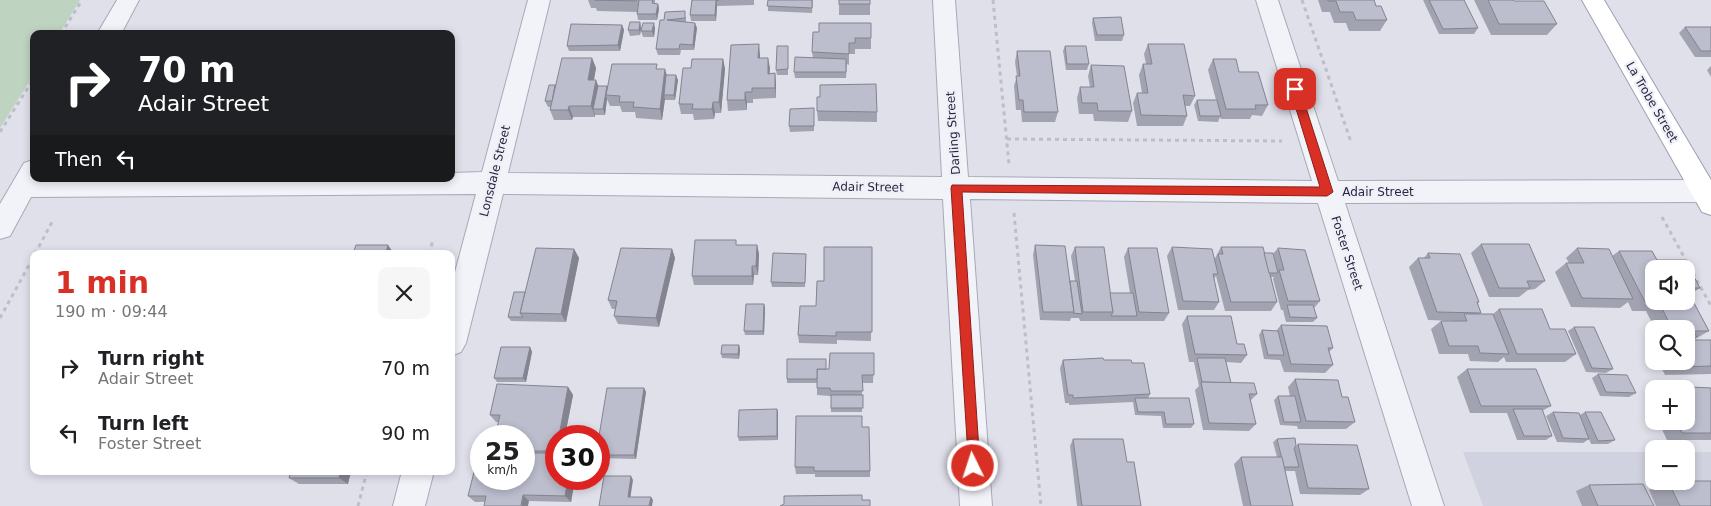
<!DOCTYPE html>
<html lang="en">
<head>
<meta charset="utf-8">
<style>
	:root { --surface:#fff; --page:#f6f6f6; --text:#202124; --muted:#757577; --accent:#d93025 }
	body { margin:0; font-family:"DejaVu Sans",sans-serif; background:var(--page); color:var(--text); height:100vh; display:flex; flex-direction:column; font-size:19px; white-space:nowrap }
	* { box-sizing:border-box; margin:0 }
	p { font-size:16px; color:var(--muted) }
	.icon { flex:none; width:28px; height:28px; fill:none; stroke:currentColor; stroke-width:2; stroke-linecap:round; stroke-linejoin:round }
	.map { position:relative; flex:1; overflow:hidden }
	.panel { position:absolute; left:30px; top:250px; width:425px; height:225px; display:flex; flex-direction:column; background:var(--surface); border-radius:10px; box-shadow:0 2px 8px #0003 }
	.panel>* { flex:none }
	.top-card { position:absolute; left:30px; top:30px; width:425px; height:152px; border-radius:10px; box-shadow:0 2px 8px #0003; background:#202124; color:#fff; overflow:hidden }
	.fabs { position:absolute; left:1645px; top:260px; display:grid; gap:10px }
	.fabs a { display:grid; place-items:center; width:50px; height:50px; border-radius:10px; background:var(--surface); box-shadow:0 2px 8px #0003; font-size:25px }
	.speed { position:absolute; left:470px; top:425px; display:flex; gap:10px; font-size:25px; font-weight:700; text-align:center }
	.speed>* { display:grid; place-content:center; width:65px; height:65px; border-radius:50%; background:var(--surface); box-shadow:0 2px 8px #0003; line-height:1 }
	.speed small { font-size:12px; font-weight:400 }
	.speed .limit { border:8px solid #d22; background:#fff; color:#111 }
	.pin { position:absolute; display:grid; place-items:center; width:42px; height:42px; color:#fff; margin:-21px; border-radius:10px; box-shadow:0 2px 8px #0006 }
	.me { position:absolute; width:55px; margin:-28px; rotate:356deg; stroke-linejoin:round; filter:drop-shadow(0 0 4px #0008) }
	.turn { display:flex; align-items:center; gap:18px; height:105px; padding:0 25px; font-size:22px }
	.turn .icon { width:65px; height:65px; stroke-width:2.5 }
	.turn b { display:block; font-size:35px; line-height:42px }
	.then { display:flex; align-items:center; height:48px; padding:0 25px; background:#0003; gap:10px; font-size:19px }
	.round { display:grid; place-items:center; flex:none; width:52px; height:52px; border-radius:10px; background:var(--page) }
	.head { display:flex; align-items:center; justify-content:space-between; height:85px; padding:0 25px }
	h1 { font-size:30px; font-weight:700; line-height:38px; color:var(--accent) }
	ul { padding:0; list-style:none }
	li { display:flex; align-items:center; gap:15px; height:65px; padding:0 25px }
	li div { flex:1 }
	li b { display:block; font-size:19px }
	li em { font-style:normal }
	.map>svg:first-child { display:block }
</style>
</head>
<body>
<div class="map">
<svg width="1711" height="506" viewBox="0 0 1711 506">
	<rect width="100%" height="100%" fill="#dfe0ea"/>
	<!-- built -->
	<path fill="#d1d2df" d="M1463 452H1654V481H1686V452H1711V506H1483Z"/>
	<!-- green -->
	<path fill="#bfd4c0" d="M0 0H80L59 34H34V74L0 128Z"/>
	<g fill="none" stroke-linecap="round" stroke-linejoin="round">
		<!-- minor casing -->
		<g stroke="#a8a9b8" stroke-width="2">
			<g id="minor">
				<path d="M117 0H139L121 34H97Z"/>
				<path d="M528 0H550L508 173 942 177 933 0H955L968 177 1312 181 1256 0H1278L1338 181 1711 180V202L1345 203 1444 506H1412L1318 203 970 199 992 506H960L943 199 503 194 466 343 461 352 451 356V287L476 194 31 197 10 236 0 239V204L24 163 33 160 34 179H451V173L482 172Z"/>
				<path d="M402 471H434L425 506H393Z"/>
			</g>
		</g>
		<!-- major casing -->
		<g stroke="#9da0b6" stroke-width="2">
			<path id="major" d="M1582 0H1604L1711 180V215L1702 212Z"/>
		</g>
		<!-- path -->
		<g stroke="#bdbec9" stroke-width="3" stroke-dasharray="4 4" stroke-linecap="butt">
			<path d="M993 0 1009 164"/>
			<path d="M1302 0 1351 142"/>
			<path d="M61 34 82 0"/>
			<path d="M0 132 34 78"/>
			<path d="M1007 139 1282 141"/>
			<path d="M1014 213 1041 506"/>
			<path d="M1662 217 1711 306"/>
			<path d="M35 254 52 222"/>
			<path d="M429 254 433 240"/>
			<path d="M0 318 34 256"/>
			<path d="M358 506 367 471"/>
		</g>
		<!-- minor -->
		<use href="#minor" fill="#f2f3f8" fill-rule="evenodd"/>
		<!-- major -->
		<use href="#major" fill="#fff" fill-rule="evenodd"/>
	</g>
	<!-- wall -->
	<g fill="#a2a3b0" fill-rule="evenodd">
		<path d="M588 0H655V4H658L659 9 657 20H638L637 14V12L597 11 596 8H591Z"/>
		<path d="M692 0H754V5L717 6 716 21H691L690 15Z"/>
		<path d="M768 0H813L812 13 768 11Z"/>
		<rect x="839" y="0" width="31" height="15"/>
		<path d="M1318 0H1374L1376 6 1387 20 1380 31H1349L1346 23H1334L1330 12H1322Z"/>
		<path d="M1423 0H1464L1478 28 1474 34H1439Z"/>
		<path d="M1474 0H1513L1514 1 1557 24 1547 35H1491Z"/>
		<path d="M686 17V22L697 28 694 50H681L680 55H658L656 49 664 20Z"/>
		<path d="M1093 18 1124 35 1122 41H1095L1092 23Z"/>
		<path d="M640 22 641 28 640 35 630 36 628 30Z"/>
		<path d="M871 23V49H855V54H849V65L847 64 846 78H795L794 72 813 58 812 52Z"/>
		<path d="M622 25 624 30 620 51H569L567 46Z"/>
		<path d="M1685 27H1711V57H1695L1679 33Z"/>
		<path d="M655 28 654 37H643L641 31Z"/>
		<path d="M1148 44 1195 96 1190 106H1185L1187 116 1183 126H1137L1133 103 1137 93H1142L1139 75 1143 64H1146L1144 54Z"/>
		<path d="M1065 46 1089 64 1087 70H1066L1063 51Z"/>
		<path d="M1017 51 1058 112 1055 122H1022L1021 110H1016L1014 86 1017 76 1015 62Z"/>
		<path d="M788 52V75H777L776 70Z"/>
		<path d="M760 55V58H768L769 74 775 73 776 84V98L753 99V103H747V110L728 111 727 100Z"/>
		<path d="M592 58 596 68 594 80 598 86H607L608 88 658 69 667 75 678 80 675 100H665V99L662 120 636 118 635 112H622L620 106H610L607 99 605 115H595V117H573L572 120H554L550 110V107H548L545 101 555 85Z"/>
		<path d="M723 59 725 69 721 113H715L714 119 694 120 693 114H681L679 104 691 68Z"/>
		<path d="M1213 59 1239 72 1268 105 1262 116 1252 115 1250 119H1221L1220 117 1218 122 1198 121 1194 105 1197 100H1216L1208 70Z"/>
		<path d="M1091 65 1132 111 1128 122 1094 121 1093 114H1079L1077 98 1080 87H1090L1088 76Z"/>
		<path d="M1711 66V77L1707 70Z"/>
		<path d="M814 108V131L790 132 789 126Z"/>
		<path d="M817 111 877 112V122L818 121Z"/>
		<path d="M1481 244 1545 281 1535 289 1528 290 1519 297H1489L1471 253Z"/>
		<path d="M737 245H757L759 254 758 275H754L753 285H694L692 276Z"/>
		<path d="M1035 245 1070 281H1075L1071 256 1075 247 1110 293H1130L1124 257 1128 248 1169 313 1164 321H1080L1079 318H1071L1070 321 1040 320 1033 255Z"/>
		<path d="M872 247 871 341 837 340V344L799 343 798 335 816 306 824 281Z"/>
		<path d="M1172 247 1214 260 1221 247 1273 254 1278 248 1320 301 1314 308 1317 318 1313 322H1286L1283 310H1281L1273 279 1274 277H1271L1277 302 1271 311H1225L1216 276 1214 279 1219 302 1214 310H1178L1167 256Z"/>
		<path d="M1577 248 1609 249 1612 256 1619 251H1652L1657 260H1685L1700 288 1686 297 1689 303H1694L1709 331 1695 339 1692 340H1711V374L1665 375 1658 361H1686V329H1655L1646 311H1632L1628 302 1620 308 1571 307 1555 272 1566 263H1569L1566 258ZM1654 269H1686V301H1654Z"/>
		<path d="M574 249 579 258 566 322 511 321 508 317 525 292Z"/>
		<path d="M672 249 675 258 659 327 618 324 614 316 615 309H612L608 300Z"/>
		<path d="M1428 253 1479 302 1477 304 1481 313 1480 314H1493L1499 309 1550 329 1576 354 1565 362H1506L1504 357 1498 362 1470 361 1468 354H1439L1431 329 1441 321H1456L1428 320 1409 267 1418 258H1424Z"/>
		<path d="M806 254 805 287H772L771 282Z"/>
		<path d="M764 304 765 308 764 335H745L744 331Z"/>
		<path d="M1187 316 1237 344 1247 355 1241 363 1226 362 1231 383 1257 394 1250 401 1256 424 1249 431 1203 430 1195 390 1199 386 1194 362H1189L1182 324Z"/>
		<path d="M1281 325 1333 348 1329 352 1333 365 1325 373 1284 372 1280 360 1264 359 1259 335 1262 330 1276 331Z"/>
		<path d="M1574 327 1613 369 1606 373 1586 372 1568 331Z"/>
		<path d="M739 345 740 350 739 359 722 358 721 354Z"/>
		<path d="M1654 346V353L1651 348Z"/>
		<path d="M530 347 532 352 526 382H497L494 378Z"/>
		<path d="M874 353 873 383H862V412H831V396L817 395V383H787V379L826 369H829Z"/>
		<path d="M1063 360H1104L1132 363 1150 394 1148 398 1194 424 1191 428H1163L1161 416 1135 415 1133 402 1069 405V403H1065L1060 368Z"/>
		<path d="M1467 369 1551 406 1542 411 1552 436 1546 440H1517L1507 413H1470L1457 377Z"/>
		<path d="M1598 374 1636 393 1629 397 1600 396 1592 378Z"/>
		<path d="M1295 379 1342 397 1355 422 1346 429H1298L1297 426 1280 425 1274 400 1278 396H1290L1288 387Z"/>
		<path d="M568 387 573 395 565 436H556V479H575L571 502 529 501 475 502 468 496 524 479V436L498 422H496L490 415Z"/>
		<path d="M1690 387 1711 388V440H1667L1658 421H1686V389Z"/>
		<path d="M644 388 646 392 636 459 599 458V436Z"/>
		<path d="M1654 394V412L1647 397Z"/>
		<path d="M777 409 778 413V440L739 441 738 437Z"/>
		<path d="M1553 412 1580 415 1585 412 1615 440 1608 444H1591L1589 439 1583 443 1557 442 1546 416Z"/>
		<path d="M862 427 870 471V477H815V474H796L795 467Z"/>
		<path d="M1073 439 1127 462 1141 506H1077L1070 446Z"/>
		<path d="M1277 439 1296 446 1298 444 1369 489 1360 495 1300 494 1295 471H1285L1293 506H1243L1234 464 1241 457H1277L1273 442Z"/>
		<path d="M291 471H351L348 484H299L289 478Z"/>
		<path d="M1668 481H1686L1711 506H1656L1649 490Z"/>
		<path d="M1589 485 1654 506H1582L1576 491Z"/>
	</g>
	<!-- shaded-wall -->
	<g fill="#848490">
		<path d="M716 0 717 6 716 21 715 15Z"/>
		<path d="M658 4 659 9 657 20 656 14Z"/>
		<path d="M640 22 641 28 640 35 639 30Z"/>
		<path d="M654 23 655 28 654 37 652 31Z"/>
		<path d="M695 23 697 28 694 50 693 45Z"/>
		<path d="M622 25 624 30 620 51 618 45Z"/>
		<path d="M759 44 760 55V68L758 58Z"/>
		<path d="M592 58 596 68 592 90 588 80Z"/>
		<path d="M768 58 770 68 769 84 768 74Z"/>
		<path d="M723 59 725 69 721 113 719 102Z"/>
		<path d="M665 69 668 79 664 95 665 99 662 120 660 109Z"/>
		<path d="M775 73 776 84V98L775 88Z"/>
		<path d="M676 75 678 80 675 100 674 95Z"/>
		<path d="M596 80 600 90 593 109 595 115V117L591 106Z"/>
		<path d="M607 86 609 92 606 95 607 99 605 115 603 109Z"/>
		<path d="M745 92 747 103V110L745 100Z"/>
		<path d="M713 102 715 113 714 119 712 109Z"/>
		<path d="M569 106 573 117 572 120 568 110Z"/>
		<path d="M388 245 394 254 386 252Z"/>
		<path d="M757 245 759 254 758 275 756 266Z"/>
		<path d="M574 249 579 258 566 322 561 314Z"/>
		<path d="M672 249 675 258 659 327 656 318Z"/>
		<path d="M752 266 754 275 753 285 752 276Z"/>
		<path d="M764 304 765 308 764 335 763 331Z"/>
		<path d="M739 345 740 350 739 359 738 354Z"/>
		<path d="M530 347 532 352 526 382 523 378Z"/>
		<path d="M568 387 573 395 565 436H559Z"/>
		<path d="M644 388 646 392 636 459 634 455Z"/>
		<path d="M777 409 778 413V440L777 436Z"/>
		<path d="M341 471H351L348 484 339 478Z"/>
		<path d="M631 476 633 480 630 500 628 497Z"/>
		<path d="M568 479H575L571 502 565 496Z"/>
		<path d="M523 495 529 501 528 506H521Z"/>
		<path d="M651 497 653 500 652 506H649Z"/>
	</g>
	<!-- building -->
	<g fill="#bcbdcd" stroke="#848490">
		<path d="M594 0H637L636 1Z"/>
		<path d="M639 0H653L652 3 658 4 656 14H637Z"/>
		<path d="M692 0H719H716L715 15H690Z"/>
		<path d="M768 0H812V8L767 6Z"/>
		<rect x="839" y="0" width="31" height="4"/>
		<path d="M1328 0H1374L1376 6H1381L1387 20H1356L1353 12H1340L1336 1H1328Z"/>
		<path d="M1429 0H1464L1478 28 1443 29Z"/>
		<path d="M1488 0H1513L1514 1H1544L1557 24H1499Z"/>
		<path d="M685 11V18L667 20 695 23 693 45 680 44 679 49H656L660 20H664L665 12Z"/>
		<path d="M1121 17 1124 35H1097L1093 18Z"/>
		<path d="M630 22H640L639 30H628Z"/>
		<path d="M643 23H654L652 31H641Z"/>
		<path d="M819 23H871V38H855V43H849V54L812 52 813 32H819Z"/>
		<path d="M571 24 622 25 618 45 567 46Z"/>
		<path d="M1685 27H1711V51H1701Z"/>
		<path d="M759 44 758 58H768V74L775 73V88H752V92H745V100H727L731 45Z"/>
		<path d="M1148 44H1184L1195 96 1183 95 1187 116 1141 115 1137 93H1148L1143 64H1152Z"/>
		<path d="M777 46H788V69L776 70Z"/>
		<path d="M1065 46H1086L1089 64H1067Z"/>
		<path d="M1017 51H1050L1058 112H1024L1023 100H1019L1016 76H1020Z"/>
		<path d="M795 57 846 59V72H794Z"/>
		<path d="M562 58H592L588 80H596L591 106H569L568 110H550Z"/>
		<path d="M692 59H723L719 102H713L712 109H692L693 104H679L683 68H691Z"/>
		<path d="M1213 59H1236L1239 72H1258L1268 105H1255L1256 109H1226Z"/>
		<path d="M612 64H657L656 69H665L660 109 633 107 634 102H619L620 96 606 95Z"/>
		<path d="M1091 65 1124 66 1132 111H1098L1097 103H1082L1080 87H1094Z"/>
		<path d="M666 75H676L674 95H664Z"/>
		<path d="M876 84 877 112 817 111V97H820V85Z"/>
		<path d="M549 85H555L552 101H545Z"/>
		<path d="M598 86H607L603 109H593Z"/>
		<path d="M1197 100H1217L1221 116H1200Z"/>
		<path d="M814 108V126H789L790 109Z"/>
		<path d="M695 240H736V245H757L756 266H752V276H692Z"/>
		<path d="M1481 244H1529L1545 281H1527L1530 288H1499Z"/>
		<path d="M356 245H388L386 252H406V254H353Z"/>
		<path d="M1035 245 1065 246 1074 312H1043Z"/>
		<path d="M824 247H872V332H836V336L798 335 800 306H816L817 281H824Z"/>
		<path d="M1075 247H1104L1113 312H1083Z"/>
		<path d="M1172 247 1212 249 1218 274H1213L1219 302 1183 301Z"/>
		<path d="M1221 247H1263L1277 302H1231L1218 254H1223Z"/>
		<path d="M536 248 574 249 561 314 520 313Z"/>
		<path d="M621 248 672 249 656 318 614 316 617 301 608 300Z"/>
		<path d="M1128 248H1157L1169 313 1139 312Z"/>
		<path d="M1278 248 1305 250 1320 301H1288L1279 270H1284Z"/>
		<path d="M1577 248 1609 249 1633 299 1582 298 1566 263H1584Z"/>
		<path d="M1619 251H1652L1657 260H1685L1700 288H1686V269H1654V301H1686V297L1689 303H1694L1709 331H1693L1697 337H1686V329H1672L1659 302H1645Z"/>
		<path d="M773 253 806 254 805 283 771 282Z"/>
		<path d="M1264 253H1273L1278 273H1269Z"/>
		<path d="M1428 253 1460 254 1479 302H1477L1481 313 1437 312 1418 258H1430Z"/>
		<path d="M1070 281H1077L1082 314 1073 313 1074 312Z"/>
		<path d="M514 292H525L520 313 523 317H508Z"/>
		<path d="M1110 293H1133L1137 316H1111L1113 312Z"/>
		<path d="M746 304H764L763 331H744Z"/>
		<path d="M1287 305H1313L1317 318 1290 317Z"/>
		<path d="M1499 309H1542L1550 329H1565L1576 354H1517Z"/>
		<path d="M1464 314H1493L1509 354 1480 353 1478 346H1449L1441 321H1467Z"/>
		<path d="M1187 316H1231L1237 344H1244L1247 355 1195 354Z"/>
		<path d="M1281 325 1327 326 1333 348H1328L1333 365 1291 364Z"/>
		<path d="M1574 327H1594L1613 369 1592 368Z"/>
		<path d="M1262 330 1278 331 1284 355H1268Z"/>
		<path d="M1686 340H1711V366L1678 367 1676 361H1686Z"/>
		<path d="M722 345H739L738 354H721Z"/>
		<path d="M501 347H530L523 378H494Z"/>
		<path d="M830 353H874V375H862L863 391H831L830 388H817V369H829Z"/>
		<path d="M1103 358 1104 360H1131L1132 363H1144L1150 394 1073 398V395H1068L1063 360Z"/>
		<path d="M1197 358H1225L1231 383 1202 382Z"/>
		<path d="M787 359H826V369H817V379H787Z"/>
		<path d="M1467 369H1536L1551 406H1481Z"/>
		<path d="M1598 374 1627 375 1636 393 1606 392Z"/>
		<path d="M1295 379 1338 380 1342 397H1348L1355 422 1306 421Z"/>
		<path d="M1201 382 1254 383 1257 394H1249L1256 424 1209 423Z"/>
		<path d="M497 384 568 387 559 436H556V451H524V436H495L500 415H490Z"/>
		<path d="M1690 387 1711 388V433H1682L1676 421H1686V390H1691Z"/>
		<path d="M607 388H644L634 455H599V436Z"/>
		<rect x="831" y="395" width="32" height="13"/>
		<path d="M1278 396H1295L1301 422H1284Z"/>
		<path d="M1135 398H1189L1194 424H1166L1164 412H1138Z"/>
		<path d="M777 409V436L738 437 739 410Z"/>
		<path d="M1513 409H1542L1552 436H1524Z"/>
		<path d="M1553 412 1579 413 1589 439 1563 438Z"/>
		<path d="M1585 412H1601L1615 440 1598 441Z"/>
		<path d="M796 416H862V427H869L870 471H814V467H795Z"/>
		<path d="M1295 438 1296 446 1294 448 1299 467H1284L1277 439Z"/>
		<path d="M1073 439H1123L1127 462H1134L1141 506H1082Z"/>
		<path d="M1298 444 1357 445 1369 489 1308 488Z"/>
		<path d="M479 452H481V479H524V453H556V479H568L565 496 523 495 521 506H484L486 496H468Z"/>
		<path d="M1241 457H1282L1293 506H1251Z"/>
		<path d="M291 471H341L339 478H289Z"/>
		<path d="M604 476H631L628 497H651L649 506H599Z"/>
		<path d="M1668 481H1711V506H1680Z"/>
		<path d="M1643 484 1654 506H1598L1589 485Z"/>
		<path d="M862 495V500H870V506H780L784 504V496Z"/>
	</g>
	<!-- route -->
	<path fill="#d93025" stroke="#8d1f18" d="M1295 85 1300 89 1333 192 1327 196 962 192 980 466 978 471 973 473 969 471 951 188 952 185 1320 187 1290 89Z"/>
	<g text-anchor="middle" stroke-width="4.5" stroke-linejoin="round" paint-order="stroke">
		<!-- street labels -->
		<g font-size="12" fill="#262842" stroke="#eff0f7">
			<text transform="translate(1652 102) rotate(60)" y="4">La Trobe Street</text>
			<text transform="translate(953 133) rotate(-94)" y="4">Darling Street</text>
			<text transform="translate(495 171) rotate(-76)" y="4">Lonsdale Street</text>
			<text transform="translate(868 187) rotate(1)" y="4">Adair Street</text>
			<text x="1378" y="196">Adair Street</text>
			<text transform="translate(1347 253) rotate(72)" y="4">Foster Street</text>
		</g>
	</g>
</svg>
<div class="fabs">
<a><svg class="icon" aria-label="sound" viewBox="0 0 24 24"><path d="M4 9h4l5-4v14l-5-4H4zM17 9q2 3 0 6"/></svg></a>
<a><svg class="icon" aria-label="search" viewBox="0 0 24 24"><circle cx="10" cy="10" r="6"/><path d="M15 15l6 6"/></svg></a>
<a>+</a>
<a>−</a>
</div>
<div class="speed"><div>25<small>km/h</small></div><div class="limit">30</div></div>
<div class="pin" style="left:1295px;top:89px;background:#d93025"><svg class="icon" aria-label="arrive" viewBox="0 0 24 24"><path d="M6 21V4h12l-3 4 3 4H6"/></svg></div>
<svg class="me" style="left:973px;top:466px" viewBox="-20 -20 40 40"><circle r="17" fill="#d93025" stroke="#fff" stroke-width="3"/><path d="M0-11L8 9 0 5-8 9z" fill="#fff"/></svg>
<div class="top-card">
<div class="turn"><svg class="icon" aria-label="right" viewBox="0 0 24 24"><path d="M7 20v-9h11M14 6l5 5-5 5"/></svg><div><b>70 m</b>Adair Street</div></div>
<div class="then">Then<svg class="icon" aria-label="left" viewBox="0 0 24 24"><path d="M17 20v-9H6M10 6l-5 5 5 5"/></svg></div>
</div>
<section class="panel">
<div class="head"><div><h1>1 min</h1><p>190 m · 09:44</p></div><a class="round"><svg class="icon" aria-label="close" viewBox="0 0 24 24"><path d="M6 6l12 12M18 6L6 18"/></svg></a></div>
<ul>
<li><svg class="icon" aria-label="right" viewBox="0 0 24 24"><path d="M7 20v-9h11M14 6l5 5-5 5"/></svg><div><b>Turn right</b><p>Adair Street</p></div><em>70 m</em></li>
<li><svg class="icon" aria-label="left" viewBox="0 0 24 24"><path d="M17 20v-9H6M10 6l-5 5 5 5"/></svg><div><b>Turn left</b><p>Foster Street</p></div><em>90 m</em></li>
</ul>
</section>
</div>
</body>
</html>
